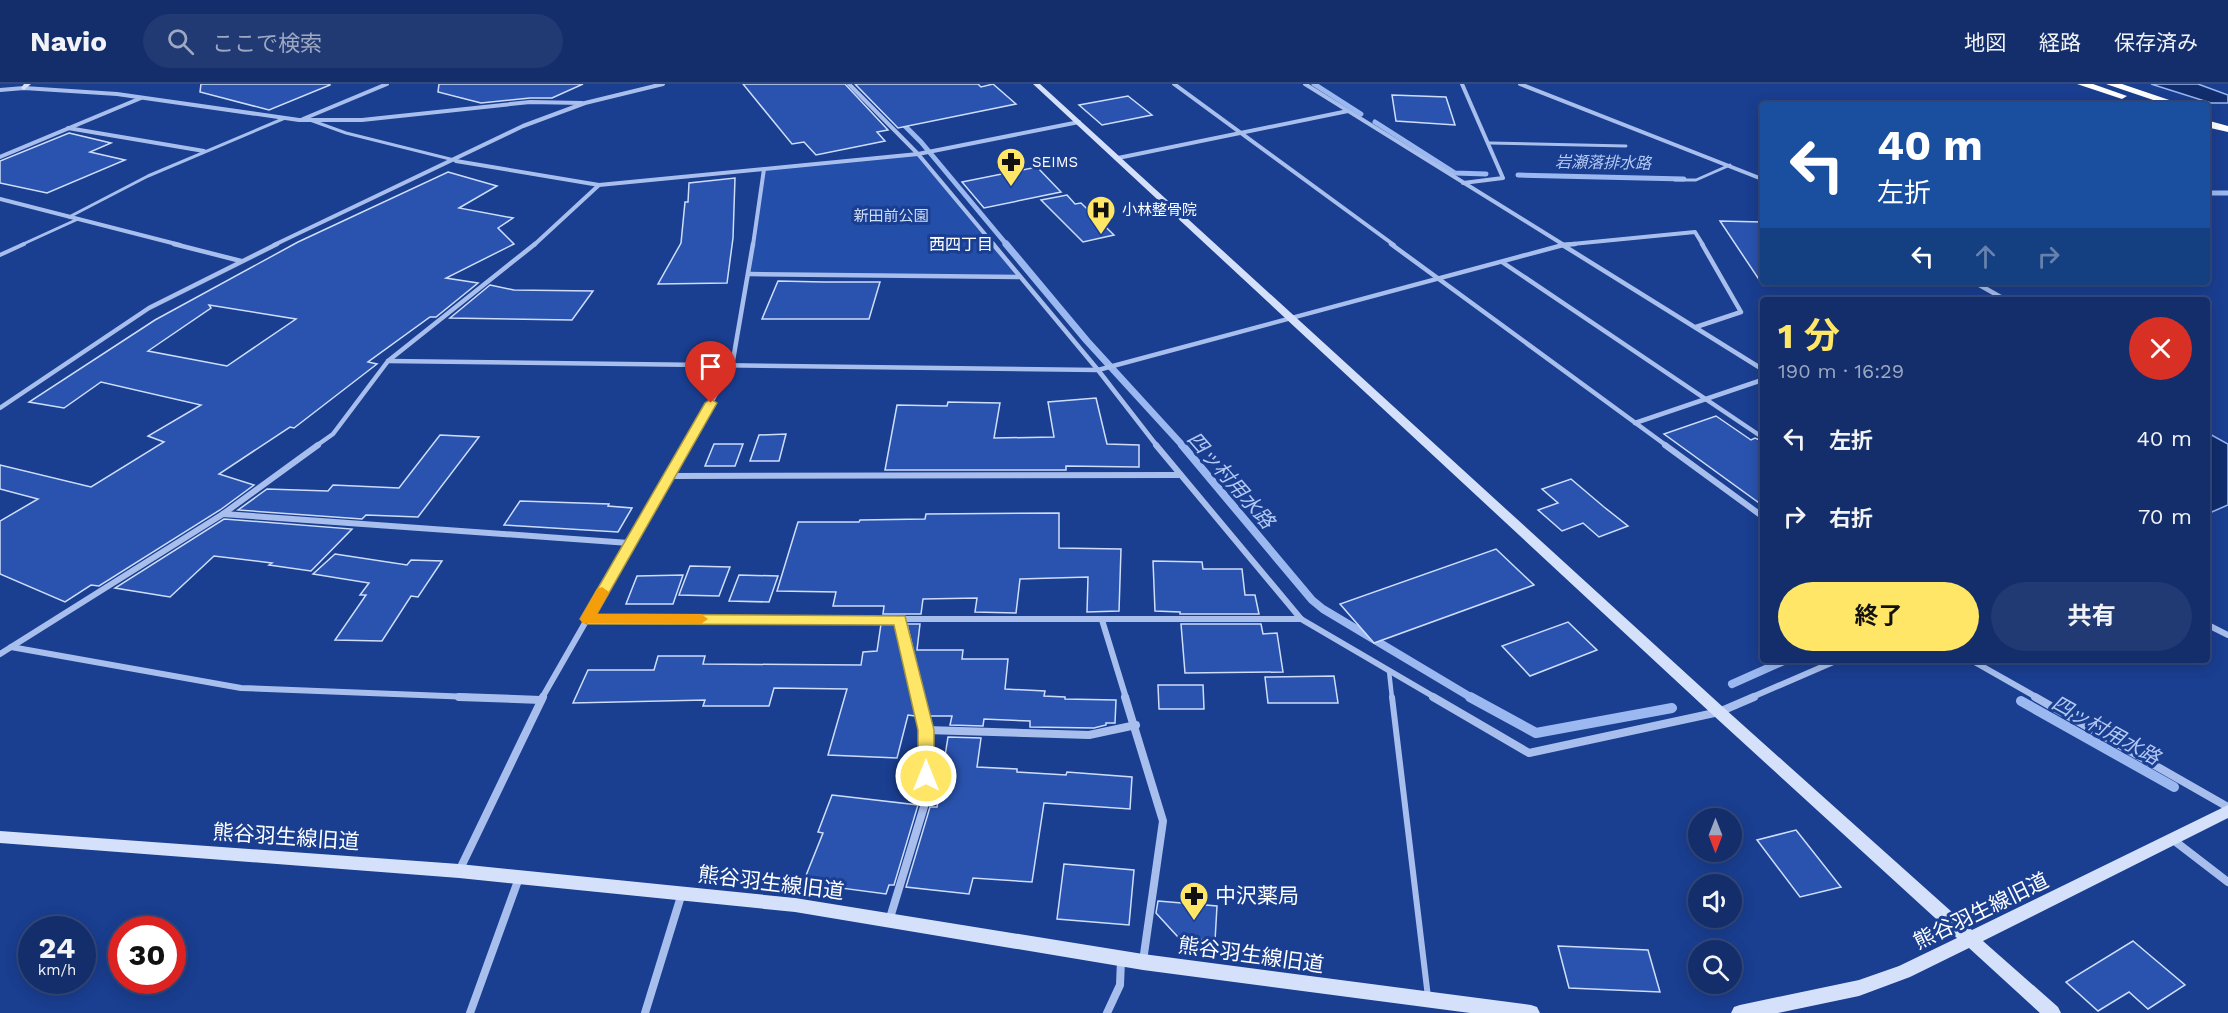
<!DOCTYPE html>
<html lang="ja">
<head>
<meta charset="utf-8">
<style>
	:root { --surface:#142e6c; --page:#213a74; --text:#f1f3f6; --muted:#9da8c2; --line:#334a7f; --accent:#ffe666 }
	body { margin:0; font-family:"Work Sans","Noto Sans JP",sans-serif; background:var(--page); color:var(--text); height:100vh; display:flex; flex-direction:column; font-size:22px; white-space:nowrap }
	* { box-sizing:border-box; margin:0 }
	p { font-size:20px; color:var(--muted) }
	.icon { flex:none; width:33px; height:33px; fill:none; stroke:currentColor; stroke-width:2; stroke-linecap:round; stroke-linejoin:round }
	.map { position:relative; flex:1; overflow:hidden }
	.details { position:absolute; left:1760px; top:213px; width:450px; height:366px; display:flex; flex-direction:column; background:var(--surface); border-radius:6px; box-shadow:0 3px 15px #0003,0 0 0 2px var(--line) }
	.details>* { flex:none }
	.guide { position:absolute; left:1760px; top:18px; width:450px; height:183px; border-radius:6px; box-shadow:0 3px 15px #0003,0 0 0 2px var(--line); background:#1a4fa0; color:#fff; overflow:hidden }
	.needle { width:39px; rotate:180deg }
	.fabs { position:absolute; left:1688px; top:724px; display:grid; gap:12px }
	.fabs a { display:grid; place-items:center; width:54px; height:54px; border-radius:50%; background:var(--surface); box-shadow:0 3px 15px #0003,0 0 0 2px var(--line); font-size:30px }
	.speed { position:absolute; left:18px; top:832px; display:flex; gap:12px; font-size:30px; font-weight:700; text-align:center }
	.speed>* { display:grid; place-content:center; width:78px; height:78px; border-radius:50%; background:var(--surface); box-shadow:0 3px 15px #0003,0 0 0 2px var(--line); line-height:1 }
	.speed small { font-size:15px; font-weight:400 }
	.speed .limit { border:9px solid #d22; background:#fff; color:#111 }
	.pin { position:absolute; display:grid; place-items:center; width:51px; height:51px; color:#fff; margin:-62px -26px; border-radius:50% 50% 50% 0; rotate:-45deg; box-shadow:0 0 6px #0007 }
	.pin .icon { rotate:45deg }
	.me { position:absolute; width:66px; margin:-33px; rotate:0deg; stroke-linejoin:round; filter:drop-shadow(0 0 4px #0008) }
	.turn { display:flex; align-items:center; gap:21px; height:126px; padding:0 18px; font-size:27px }
	.turn .icon { width:78px; height:78px; stroke-width:2.5 }
	.turn b { display:block; font-size:42px; line-height:51px }
	.lanes { display:flex; align-items:center; height:57px; padding:0 18px; background:#0003; justify-content:center; gap:30px; direction:ltr }
	.lanes .off { opacity:.35 }
	.round { display:grid; place-items:center; flex:none; width:63px; height:63px; border-radius:32px; background:var(--page) }
	.summary { display:flex; align-items:center; justify-content:space-between; height:102px; padding:0 18px }
	h1 { font-size:36px; font-weight:700; line-height:45px; color:var(--accent) }
	.primary-button { display:flex; gap:12px; margin-top:auto; padding:12px 18px }
	.primary-button a { flex:1; height:69px; border-radius:36px; background:var(--accent); color:#111; font-size:24px; font-weight:700; line-height:69px; text-align:center }
	.primary-button a+a { background:var(--page); color:var(--text) }
	ul { padding:0; list-style:none }
	li { display:flex; align-items:center; gap:18px; height:78px; padding:0 18px }
	li div { flex:1 }
	li b { display:block; font-size:22px }
	li em { font-style:normal }
	header { display:flex; align-items:center; gap:36px; box-sizing:border-box; height:84px; padding:0 30px; background:var(--surface); border-bottom:2px solid var(--line) }
	header strong { font-size:28px }
	nav { display:flex; gap:33px; margin-inline-start:auto; font-size:21px }
	.search { width:420px; height:54px; background:var(--page); display:flex; align-items:center; gap:15px; box-sizing:border-box; padding:0 21px; border-radius:33px; color:var(--muted); font-size:22px }
	.map>svg:first-child { display:block }
</style>
</head>
<body>
<header>
<strong>Navio</strong>
<div class="search"><svg class="icon" aria-label="search" viewBox="0 0 24 24"><circle cx="10" cy="10" r="6"/><path d="M15 15l6 6"/></svg>ここで検索</div>
<nav><a>地図</a><a>経路</a><a>保存済み</a></nav>
</header>
<div class="map">
<svg width="2228" height="929" viewBox="0 0 2228 929">
	<rect width="100%" height="100%" fill="#1a3e90"/>
	<!-- green -->
	<path fill="#234ea9" d="M918 70 1019 193 749 190 764 85Z"/>
	<!-- water -->
	<g fill="#112d6d" stroke="#9bb8f1" stroke-width="1.5">
		<path d="M2151 0H2198L2228 11V19H2211Z"/>
		<path d="M2206 348 2228 360V421L2207 430Z"/>
	</g>
	<g fill="none" stroke-linecap="round" stroke-linejoin="round">
		<!-- stream-far3 -->
		<g stroke="#9bb8f1" stroke-width="5">
			<path d="M1314 0 1361 30"/>
			<path d="M899 36 921 58 1007 161"/>
			<path d="M1375 38 1455 89 1486 90"/>
			<path d="M1518 91 1684 95"/>
			<path d="M2206 109H2228"/>
		</g>
		<!-- stream-far2 -->
		<path stroke="#9bb8f1" stroke-width="7" d="M1006 160 1087 257 1183 362"/>
		<!-- stream-far1 -->
		<g stroke="#9bb8f1" stroke-width="8">
			<path d="M1182 361 1312 516 1323 525 1472 614"/>
			<path d="M1732 600 1786 576"/>
		</g>
		<!-- stream -->
		<g stroke="#9bb8f1" stroke-width="10">
			<path d="M1470 613 1536 649 1672 624"/>
			<path d="M2021 617 2174 703"/>
		</g>
	</g>
	<!-- building -->
	<g fill="#2953ae" stroke="#ceddfa" stroke-width="1.5" fill-rule="evenodd">
		<path d="M201 0H330V1L269 26 200 8Z"/>
		<path d="M439 0H583L552 14H530L481 19 438 8Z"/>
		<path d="M743 0H845L888 46 877 48 885 57 816 71 804 58 792 60Z"/>
		<path d="M855 0H978L981 3 993 0 1016 20 898 44Z"/>
		<path d="M1392 11 1446 13 1455 41 1396 37Z"/>
		<path d="M1128 12 1152 31 1102 41 1079 21Z"/>
		<path d="M69 49 111 59 90 68 125 76 47 109 0 99V77Z"/>
		<path d="M1037 83 1061 108 984 124 962 98Z"/>
		<path d="M448 88 497 102 459 124 513 134 498 144 514 160 446 194 478 199 436 233H430L368 278 377 280 294 344 290 343 219 390 254 401 220 426 99 502 91 501 65 518 0 490V437L38 415 0 405V381L91 403 164 358 148 352 201 321 101 298 64 324 29 318 155 236 298 158ZM209 221 296 235 227 282 148 267 211 224Z"/>
		<path d="M735 94 733 154 727 199 658 200 681 159 685 118H688L689 99Z"/>
		<path d="M1067 111 1075 120 1081 119 1114 151 1083 158 1041 116Z"/>
		<path d="M1720 137 1762 138V200Z"/>
		<path d="M778 197 824 198H880L869 235H762Z"/>
		<path d="M490 201 514 206 593 207 572 236 450 234Z"/>
		<path d="M1096 314 1107 360 1139 361V383L1066 382V386H885L897 321 947 322 948 318 1000 319 994 354 1054 353 1048 318Z"/>
		<path d="M1716 332 1751 356 1755 354 1762 357V421L1664 350Z"/>
		<path d="M786 350 779 377H750L759 351Z"/>
		<path d="M440 351 479 353 418 433 366 431 362 435 238 426 267 405 328 407 333 401 399 404Z"/>
		<path d="M714 360H743L735 382H705Z"/>
		<path d="M1571 395 1604 423 1628 442 1599 453 1583 439 1562 447 1538 426 1558 419 1542 405Z"/>
		<path d="M520 417 609 420 608 422 632 424 618 448 504 441Z"/>
		<path d="M1059 429V464L1121 465 1119 527 1087 528 1088 493 1020 495 1016 529 975 528 977 514 923 515 921 530H883L884 522H833L836 508 777 507 798 438H859L860 436 925 435 926 430Z"/>
		<path d="M224 435 352 445 311 487 269 481 272 479 214 472 170 513 115 504Z"/>
		<path d="M1496 465 1534 501 1374 559 1340 520Z"/>
		<path d="M335 470 407 481 411 476 442 477 418 513 411 512 382 557 335 556 366 511H360L369 499 313 490Z"/>
		<path d="M1153 477 1202 478 1203 485H1242L1245 511H1255L1259 530H1180V528L1155 527Z"/>
		<path d="M690 482 730 483 719 512 679 511Z"/>
		<path d="M683 491 673 520H626L637 492Z"/>
		<path d="M739 491 778 492 769 518 729 517Z"/>
		<path d="M1568 538 1597 566 1530 592 1502 562Z"/>
		<path d="M881 540H896L916 632 908 631 897 674 828 671 847 605 774 604 769 622H703L705 616 573 619 588 586H654L658 572H705L703 580 861 581 863 568 877 567Z"/>
		<path d="M907 540H920L917 566H963L962 575H1008L1005 605 1045 607 1044 612 1065 613V615L1116 616 1115 639H1106V641L1094 644 1030 643V637L984 635 983 642 950 641 952 632H929Z"/>
		<path d="M1181 540H1261L1263 550 1277 549 1283 588 1185 589Z"/>
		<path d="M1334 592 1338 619H1268L1265 593Z"/>
		<path d="M1158 601H1203L1204 625H1159Z"/>
		<path d="M948 653 981 654 977 683 1017 685V688L1066 691 1067 688 1132 693 1130 725 1044 719 1032 798 973 794 969 810 906 803 930 723H937Z"/>
		<path d="M832 711 918 721 894 801H889L886 810 803 799 823 749 818 748Z"/>
		<path d="M1796 746 1841 803 1800 813 1757 756Z"/>
		<path d="M1064 780 1134 786 1129 841 1057 835Z"/>
		<path d="M1158 817 1217 822 1215 857 1178 853 1156 829Z"/>
		<path d="M2133 857 2185 901 2148 925 2129 908 2098 927 2066 898Z"/>
		<path d="M1558 862 1648 866 1660 908 1569 904Z"/>
	</g>
	<g fill="none" stroke-linecap="round" stroke-linejoin="round">
		<!-- lane-far3 -->
		<g stroke="#a8bfee" stroke-width="3">
			<path d="M310 36 346 49 454 76"/>
			<path d="M1490 59 1626 62"/>
			<path d="M1675 96H1696L1730 81"/>
			<path d="M69 133 148 92 285 34"/>
			<path d="M21 161 78 135"/>
		</g>
		<!-- lane-far2 -->
		<path stroke="#a8bfee" stroke-width="4" d="M0 171 24 160"/>
		<!-- lane-far1 -->
		<path stroke="#a8bfee" stroke-width="4.5" d="M1389 587 1392 614"/>
		<!-- lane -->
		<path stroke="#a8bfee" stroke-width="6" d="M1392 613 1428 913"/>
		<!-- street-far3 -->
		<g stroke="#a8bfee" stroke-width="4">
			<path d="M849 0 918 70 994 161"/>
			<path d="M1174 0 1394 161"/>
			<path d="M1305 0 1564 161"/>
			<path d="M1462 0 1503 94 1463 99"/>
			<path d="M1520 0 1762 95"/>
			<path d="M0 6 24 4 117 10 299 36H362L530 18 582 19"/>
			<path d="M303 35 387 0"/>
			<path d="M68 44 204 67"/>
			<path d="M0 73 141 14"/>
			<path d="M1118 74 1348 27"/>
			<path d="M456 77 599 101 918 70 1079 38"/>
			<path d="M0 115 180 161"/>
			<path d="M274 161 523 42 585 19 663 0"/>
			<path d="M534 161 599 101"/>
			<path d="M753 161 764 85"/>
			<path d="M1562 161 1695 148 1703 161"/>
		</g>
		<!-- street-far2 -->
		<g stroke="#a8bfee" stroke-width="4.5">
			<path d="M174 160 241 177"/>
			<path d="M993 160 1098 286 1157 362"/>
			<path d="M1391 160 1667 362"/>
			<path d="M1561 160 1762 285"/>
			<path d="M1502 178 1762 353"/>
			<path d="M749 190 1019 193"/>
			<path d="M1974 198 2006 216"/>
			<path d="M1696 243 1741 228 1702 160"/>
			<path d="M388 277 1098 286 1563 161 1575 160"/>
			<path d="M0 324 149 224 277 160"/>
			<path d="M1635 339 1762 296"/>
			<path d="M316 362 333 350 388 277 535 160"/>
			<path d="M686 362 732 282 753 160"/>
		</g>
		<!-- street-far1 -->
		<g stroke="#a8bfee" stroke-width="6">
			<path d="M1156 361 1301 535 1436 614"/>
			<path d="M1665 361 1762 432"/>
			<path d="M668 392 1179 391"/>
			<path d="M223 430 629 459"/>
			<path d="M587 535H1301"/>
			<path d="M900 535 919 614"/>
			<path d="M1102 536 1126 614"/>
			<path d="M2206 540 2228 551"/>
			<path d="M11 563 241 604 497 614"/>
			<path d="M0 570 223 430 318 361"/>
			<path d="M1971 576 2038 614"/>
			<path d="M542 614 687 361"/>
			<path d="M1750 614 1838 576"/>
		</g>
		<!-- street -->
		<g stroke="#a8bfee" stroke-width="8">
			<path d="M459 613 541 616"/>
			<path d="M1125 613 1163 737 1143 877"/>
			<path d="M1433 613 1529 669 1719 628 1754 613"/>
			<path d="M2035 613 2228 723"/>
			<path d="M926 646 1089 651 1136 641"/>
			<path d="M2172 755 2228 798"/>
			<path d="M459 787 543 613"/>
			<path d="M889 837 926 716V646L918 613"/>
			<path d="M470 929 519 794"/>
			<path d="M645 929 682 809"/>
			<path d="M1107 929 1120 901 1121 876"/>
		</g>
		<!-- secondary -->
		<g fill="#d5e1fa" fill-rule="evenodd">
			<path d="M24 0H31L24 6 21 4Z"/>
			<path d="M1033 0H1040L1724 624 1972 846 2228 721V734L1983 857 2058 923 2061 929H2040L1969 864 1910 893 1859 912 1778 929H1731L1734 923 1740 921 1859 896 1899 882 1957 854 1714 632Z"/>
			<path d="M0 747 459 780 795 814 1143 870 1531 921 1537 923 1540 929H1470L1143 886 795 828 459 794 0 759Z"/>
		</g>
		<!-- highway -->
		<g fill="#fff" fill-rule="evenodd">
			<path d="M2077 0H2093L2127 12 2122 15Z"/>
			<path d="M2106 0H2122L2184 21H2168Z"/>
			<path d="M2206 36 2228 42V48L2206 43Z"/>
		</g>
	</g>
	<!-- route -->
	<path fill="#ffe666" stroke="#a69642" stroke-width="1.5" d="M711 315 717 319 597 530 905 532 934 646V692L932 697 926 699 920 697 918 692V646L894 541 587 540 580 535 705 319Z"/>
	<!-- slow -->
	<path fill="#f59e0b" d="M602 503 609 508 597 530H701L708 535 701 540 582 539 580 535 597 505Z"/>
	<!-- icons -->
	<defs>
		<g id="pharmacy-pin" transform="scale(1.5)"><path d="M0 17L-7.5 6A9.5 9.5 0 1 1 7.5 6Z" fill="#ffe666" stroke="#1a3e90"/><path d="M-2-6h4v4h4v4h-4v4h-4v-4h-4v-4h4Z" fill="#111"/></g>
		<g id="hospital-pin" transform="scale(1.5)"><path d="M0 17L-7.5 6A9.5 9.5 0 1 1 7.5 6Z" fill="#ffe666" stroke="#1a3e90"/><path d="M-5-5h3v3.5h4V-5h3V5h-3V1.5h-4V5h-3Z" fill="#111"/></g>
	</defs>
	<g fill-rule="evenodd">
		<use href="#pharmacy-pin" x="1011" y="78"/>
		<use href="#hospital-pin" x="1101" y="126"/>
		<use href="#pharmacy-pin" x="1194" y="812"/>
	</g>
	<g text-anchor="middle" stroke-width="6" stroke-linejoin="round" paint-order="stroke">
		<!-- far-poi labels -->
		<g font-size="15" fill="#fff" stroke="#1a3e90" text-anchor="start">
			<text x="1032" y="83">SEIMS</text>
			<text x="1122" y="131">小林整骨院</text>
		</g>
		<!-- far-park labels -->
		<g font-size="15" fill="#ceddfa" stroke="#1a3e90">
			<text x="891" y="137">新田前公園</text>
		</g>
		<!-- far-water labels -->
		<g font-size="16" font-style="italic" fill="#b4caf5" stroke="#1a3e90">
			<text transform="translate(1603 78) rotate(1)" y="6">岩瀬落排水路</text>
		</g>
		<!-- far-neighbourhood labels -->
		<g font-size="16" fill="#fff" stroke="#1a3e90">
			<text x="961" y="166">西四丁目</text>
		</g>
		<!-- water labels -->
		<g font-size="20" font-style="italic" fill="#b4caf5" stroke="#1a3e90">
			<text transform="translate(1231 396) rotate(49)" y="7">四ッ村用水路</text>
			<text transform="translate(2106 646) rotate(29)" y="7">四ッ村用水路</text>
		</g>
		<!-- near-street labels -->
		<g font-size="21" fill="#fff" stroke="#1a3e90">
			<text transform="translate(286 753) rotate(4)" y="7">熊谷羽生線旧道</text>
			<text transform="translate(771 799) rotate(7)" y="7">熊谷羽生線旧道</text>
			<text transform="translate(1981 827) rotate(-26)" y="7">熊谷羽生線旧道</text>
			<text transform="translate(1251 871) rotate(8)" y="7">熊谷羽生線旧道</text>
		</g>
		<!-- near-poi labels -->
		<g font-size="21" fill="#fff" stroke="#1a3e90" text-anchor="start">
			<text x="1215" y="819">中沢薬局</text>
		</g>
	</g>
</svg>
<div class="fabs">
<a><svg class="needle" viewBox="-14 -14 28 28"><path d="M0-13l5 13h-10z" fill="#e53935"/><path d="M0 13l5-13h-10z" fill="#9da8c2"/></svg></a>
<a><svg class="icon" aria-label="sound" viewBox="0 0 24 24"><path d="M4 9h4l5-4v14l-5-4H4zM17 9q2 3 0 6"/></svg></a>
<a><svg class="icon" aria-label="search" viewBox="0 0 24 24"><circle cx="10" cy="10" r="6"/><path d="M15 15l6 6"/></svg></a>
</div>
<div class="speed"><div>24<small>km/h</small></div><div class="limit">30</div></div>
<div class="pin" style="left:711px;top:319px;background:#d93025"><svg class="icon" aria-label="arrive" viewBox="0 0 24 24"><path d="M6 21V4h12l-3 4 3 4H6"/></svg></div>
<svg class="me" style="left:926px;top:692px" viewBox="-20 -20 40 40"><circle r="17" fill="#ffe666" stroke="#fff" stroke-width="3"/><path d="M0-11L8 9 0 5-8 9z" fill="#fff"/></svg>
<div class="guide">
<div class="turn"><svg class="icon" aria-label="left" viewBox="0 0 24 24"><path d="M17 20v-9H6M10 6l-5 5 5 5"/></svg><div><b>40 m</b>左折</div></div>
<div class="lanes"><svg class="icon" aria-label="left" viewBox="0 0 24 24"><path d="M17 20v-9H6M10 6l-5 5 5 5"/></svg><svg class="icon off" aria-label="ahead" viewBox="0 0 24 24"><path d="M12 20V5M6 11l6-6 6 6"/></svg><svg class="icon off" aria-label="right" viewBox="0 0 24 24"><path d="M7 20v-9h11M14 6l5 5-5 5"/></svg></div>
</div>
<section class="details">
<div class="summary"><div><h1>1 分</h1><p>190 m · 16:29</p></div><a class="round" style="background:#d93025;color:#fff"><svg class="icon" aria-label="close" viewBox="0 0 24 24"><path d="M6 6l12 12M18 6L6 18"/></svg></a></div>
<ul>
<li><svg class="icon" aria-label="left" viewBox="0 0 24 24"><path d="M17 20v-9H6M10 6l-5 5 5 5"/></svg><div><b>左折</b></div><em>40 m</em></li>
<li><svg class="icon" aria-label="right" viewBox="0 0 24 24"><path d="M7 20v-9h11M14 6l5 5-5 5"/></svg><div><b>右折</b></div><em>70 m</em></li>
</ul>
<div class="primary-button"><a>終了</a><a>共有</a></div>
</section>
</div>
</body>
</html>
